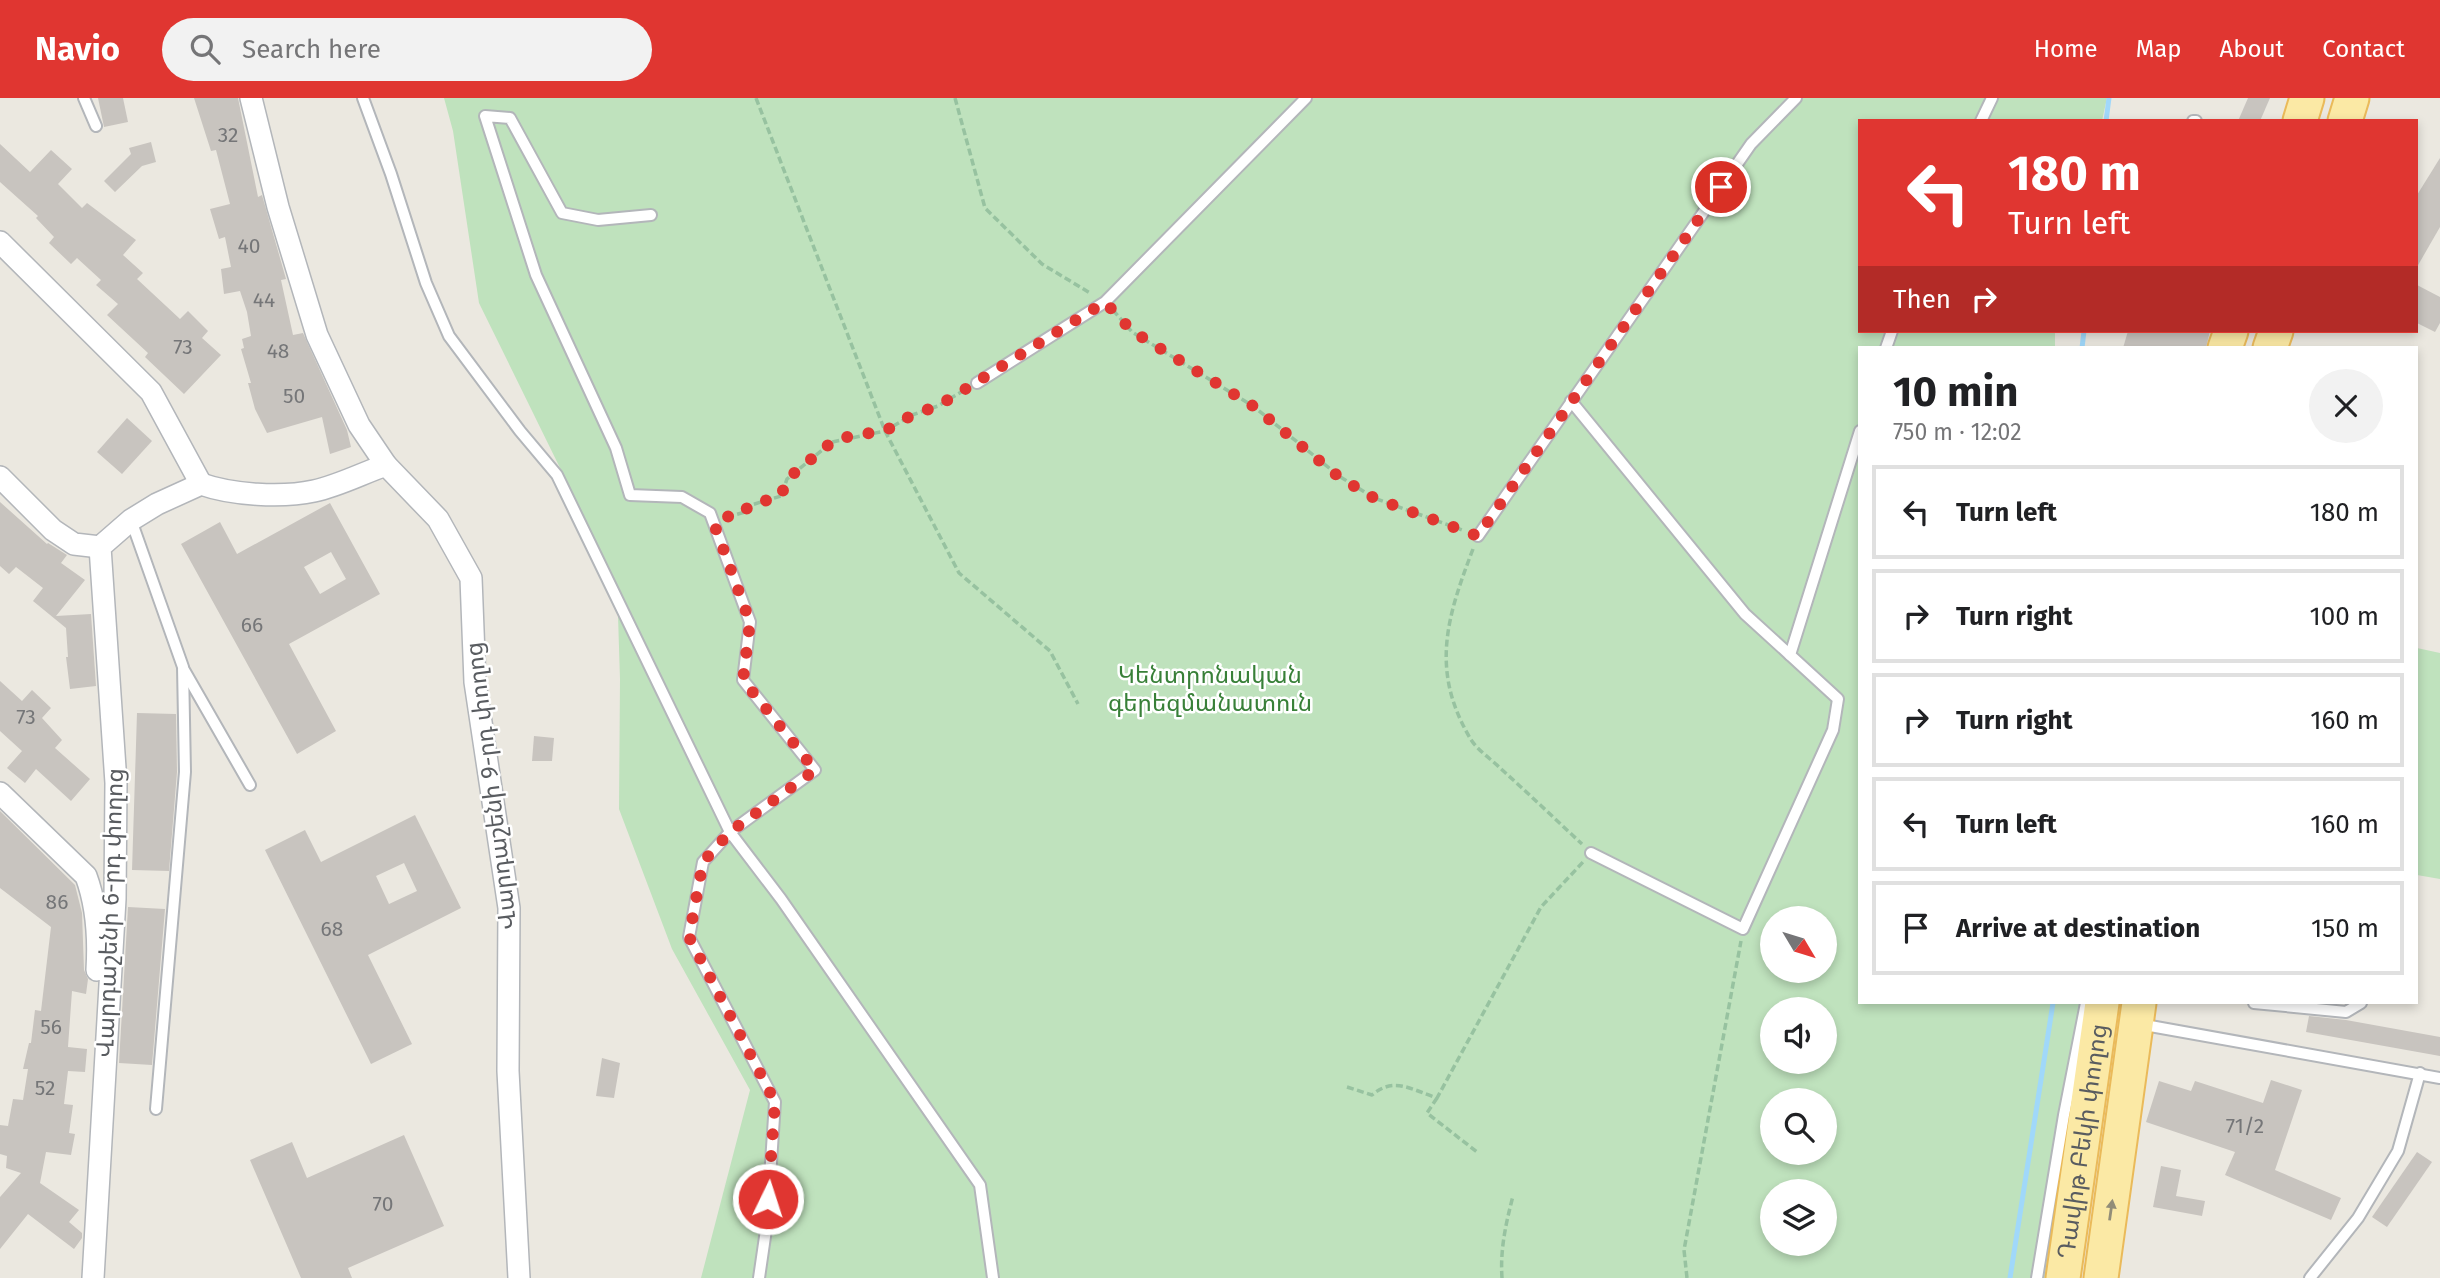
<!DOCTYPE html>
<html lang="en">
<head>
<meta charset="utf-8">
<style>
	:root { --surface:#fff; --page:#f2f2f2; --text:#202124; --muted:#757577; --line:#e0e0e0; --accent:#e03631 }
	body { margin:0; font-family:"Fira Sans","Noto Sans Armenian",sans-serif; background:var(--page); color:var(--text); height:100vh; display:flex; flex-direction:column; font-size:26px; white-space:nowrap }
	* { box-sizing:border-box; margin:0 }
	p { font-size:23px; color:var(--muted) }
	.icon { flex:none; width:38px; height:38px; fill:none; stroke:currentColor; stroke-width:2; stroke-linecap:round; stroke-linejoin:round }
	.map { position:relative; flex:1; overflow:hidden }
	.details { position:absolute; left:1858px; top:248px; width:560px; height:658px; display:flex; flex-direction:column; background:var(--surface); border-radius:0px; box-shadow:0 4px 10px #0003 }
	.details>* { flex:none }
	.hud { position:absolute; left:1858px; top:21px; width:560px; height:214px; border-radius:0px; box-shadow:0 4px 10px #0003; background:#e03631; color:#fff; overflow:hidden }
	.needle { width:46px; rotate:128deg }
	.fabs { position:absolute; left:1760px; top:808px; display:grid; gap:14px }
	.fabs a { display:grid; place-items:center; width:77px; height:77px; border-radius:50%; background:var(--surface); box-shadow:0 4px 10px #0003; font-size:35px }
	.pin { position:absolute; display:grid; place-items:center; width:60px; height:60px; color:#fff; margin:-30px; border:4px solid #fff; border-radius:50%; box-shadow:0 2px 7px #0007 }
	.me { position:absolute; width:77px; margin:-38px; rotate:4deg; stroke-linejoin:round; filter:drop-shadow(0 0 5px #0008) }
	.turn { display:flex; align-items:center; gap:24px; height:147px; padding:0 35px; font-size:32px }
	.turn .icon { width:91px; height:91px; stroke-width:2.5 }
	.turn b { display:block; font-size:49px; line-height:60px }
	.then { display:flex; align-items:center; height:66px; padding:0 35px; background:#0003; gap:14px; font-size:26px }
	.round { display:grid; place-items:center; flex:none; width:74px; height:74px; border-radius:37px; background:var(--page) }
	.head { display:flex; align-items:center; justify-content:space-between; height:119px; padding:0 35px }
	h1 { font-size:42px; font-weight:700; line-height:52px }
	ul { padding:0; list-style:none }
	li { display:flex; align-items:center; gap:21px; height:94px; margin:0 14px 10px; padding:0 21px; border:4px solid var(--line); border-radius:0px }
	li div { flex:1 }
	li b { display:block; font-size:26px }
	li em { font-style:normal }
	header { display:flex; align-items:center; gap:42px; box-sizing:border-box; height:98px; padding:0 35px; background:var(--accent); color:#fff }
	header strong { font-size:33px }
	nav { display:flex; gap:38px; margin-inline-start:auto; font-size:24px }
	.search { width:490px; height:63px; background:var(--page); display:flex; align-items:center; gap:18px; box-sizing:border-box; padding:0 24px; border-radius:38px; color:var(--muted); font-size:26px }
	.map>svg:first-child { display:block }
</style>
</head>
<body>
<header>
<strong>Navio</strong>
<div class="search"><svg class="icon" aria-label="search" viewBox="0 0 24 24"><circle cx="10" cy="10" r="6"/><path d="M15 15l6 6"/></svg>Search here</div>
<nav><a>Home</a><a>Map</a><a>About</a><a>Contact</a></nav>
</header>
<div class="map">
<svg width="2440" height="1180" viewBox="0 0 2440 1180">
	<rect width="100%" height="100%" fill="#ebe8e0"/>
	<!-- green -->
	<g fill="#bfe2bd" fill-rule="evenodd">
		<path d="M444 0H2107L2102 23H1860V233H2055V250H1860V905H2080L2075 1021 2045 1180H701L750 992 672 851 619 711 620 581 617 486 479 205 453 33ZM1773 821H1825V873H1773ZM1773 912H1825V964H1773ZM1773 1003H1825V1055H1773ZM1773 1094H1825V1146H1773Z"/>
		<path d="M2417 550 2440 555V781L2417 777Z"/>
	</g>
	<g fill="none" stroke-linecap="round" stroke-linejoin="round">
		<!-- stream -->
		<g stroke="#a0d8fa" stroke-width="5">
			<path d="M2106 23 2109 0"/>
			<path d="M2082 250 2084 233"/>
			<path d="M2010 1180 2053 905"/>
		</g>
	</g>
	<!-- building -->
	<g fill="#c8c4bf" fill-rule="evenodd">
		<path d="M98 0H123L128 24 104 29Z"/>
		<path d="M194 0H238L258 99 262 97 286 181 281 182 293 237 303 235 347 332 351 349 330 356 322 319 267 335 255 311 248 285H251L241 251 244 250 242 241 251 238 247 214 240 193 224 196 221 171 231 169 225 139 219 141 210 111 230 106 216 52 211 53Z"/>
		<path d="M2248 0H2270L2260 23H2238Z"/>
		<path d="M151 44 156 64 142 68 115 94 104 83 131 56 129 50Z"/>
		<path d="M0 46 30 74 51 52 72 71 58 86 82 110 87 105 136 142 123 157 143 175 137 181 180 221 188 213 208 233 202 240 221 257 184 296 145 259 148 255 107 217 118 206 96 187 101 182 77 160 71 166 49 145 54 139 36 120 38 118 0 84Z"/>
		<path d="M2440 60V129L2417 169V97Z"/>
		<path d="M2417 187 2440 199V225L2435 234 2417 225Z"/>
		<path d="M2128 233H2210L2206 250H2123Z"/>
		<path d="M127 320 152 343 122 376 97 354Z"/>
		<path d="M0 404 47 446 48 445 67 457 61 465 85 482 56 518 91 516 96 588 70 591 66 559H68L66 530 33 503 43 490 16 469 9 476 0 468Z"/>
		<path d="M330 405 380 496 289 546 336 633 297 656 181 446 220 424 237 456ZM331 454 346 481 320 496 304 469Z"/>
		<path d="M0 583 22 603 32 592 51 610 42 620 62 642 55 650 90 681 71 703 36 671 25 685 7 670 22 653 0 633Z"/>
		<path d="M137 615 176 616 177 674 169 773 132 772Z"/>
		<path d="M534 638 554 640 552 663H532Z"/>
		<path d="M0 713 75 787 82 815 84 872 88 881 86 896 72 893 68 949 87 951 85 974 68 973 64 1006 73 1007 69 1035 75 1036 71 1057 46 1054 40 1085 79 1112 69 1124 82 1135V1140L74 1151 28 1116 0 1151V1099L21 1075 6 1070 7 1058 0 1056V1027L8 1028 13 1001 23 1002 28 971H23L29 945H31L35 912 41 913 51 829 0 790Z"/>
		<path d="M415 717 461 810 368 857 412 946 371 966 265 752 305 732 321 764ZM404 765 417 793 389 806 376 778Z"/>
		<path d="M128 809 165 811 152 967 119 965Z"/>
		<path d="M2309 918 2346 922 2440 939V958L2306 934Z"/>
		<path d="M602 960 620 965 614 1000 596 998Z"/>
		<path d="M2271 982 2302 992 2275 1072 2341 1100 2331 1122 2225 1077 2235 1054 2146 1024 2159 983 2191 993 2195 983 2263 1005Z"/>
		<path d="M404 1037 444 1128 348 1170 352 1180H301L250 1062 292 1044 307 1080Z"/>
		<path d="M2417 1054 2432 1064 2387 1129 2372 1119Z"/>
		<path d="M2161 1068 2181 1072 2176 1098 2205 1103 2202 1118 2153 1109Z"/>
	</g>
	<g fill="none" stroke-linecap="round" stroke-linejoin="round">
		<!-- lane casing -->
		<g stroke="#b3b6ba" stroke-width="14">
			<g id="lane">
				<path d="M84 0 96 28"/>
				<path d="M363 0 391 76 426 185 449 238 520 333 557 377 730 734 781 801 980 1087 993 1180"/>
				<path d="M1981 23 1992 0"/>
				<path d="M2193 23H2196"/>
				<path d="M651 117 598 122 562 115 510 20 485 18 536 177 616 350 630 397 682 399 710 415 750 524 743 582 815 672 730 734 703 764 689 839 775 1004 767 1125 759 1180"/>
				<path d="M1886 250 1892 233"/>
				<path d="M977 285 1105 204 1306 0"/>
				<path d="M1571 303 1745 516 1790 557"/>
				<path d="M131 422 183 569 185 674 156 1011"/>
				<path d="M1478 438 1751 46 1796 0"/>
				<path d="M184 572 250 687"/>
				<path d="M1591 755 1743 831 1833 632 1838 601 1790 557 1860 333"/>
				<path d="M2254 905 2346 914 2361 905"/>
				<path d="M2139 926 2440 980"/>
				<path d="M2037 1180 2064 1017 2086 905"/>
				<path d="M2310 1180 2358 1120 2398 1053 2420 975"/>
			</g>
		</g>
		<!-- street casing -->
		<g stroke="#b3b6ba" stroke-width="24">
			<g id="street">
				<path d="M251 0 278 109 317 237 359 327 386 367 438 421 471 480 475 584 509 810 508 973 519 1180"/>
				<path d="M0 144 151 294 201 386"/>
				<path d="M0 379 53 432 74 446 100 449"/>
				<path d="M0 695 86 778C97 808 99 840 97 872"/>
				<path d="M93 1180 115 801 116 685 100 449 131 422 157 406 201 386C232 397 282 400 314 393 338 388 363 375 386 367"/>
			</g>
		</g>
		<!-- primary casing -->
		<g stroke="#eaba5a" stroke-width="37">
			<g id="primary">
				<path d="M2300 23 2307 0"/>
				<path d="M2345 23 2352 0"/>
				<path d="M2225 250 2231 233"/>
				<path d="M2270 250 2276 233"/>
				<path id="s1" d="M2063 1180 2102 905"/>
				<path d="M2101 1180 2139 905"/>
			</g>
		</g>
		<!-- path -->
		<g stroke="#97c2a0" stroke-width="3.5" stroke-dasharray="7 3.5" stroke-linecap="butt">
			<path d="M756 0 885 333 959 475 1050 553 1078 606"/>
			<path d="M955 0 985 110 1042 166 1090 195"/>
			<path d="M1113 212 1132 234 1253 308 1339 378 1374 400 1465 433"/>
			<path d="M727 419 745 414 748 408 781 398 787 381 832 344 885 333 912 317 938 308 966 291"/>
			<path d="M1473 451C1447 519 1430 572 1470 640 1476 651 1491 661 1500 670 1528 695 1555 721 1582 746"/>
			<path d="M1347 989 1372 997C1394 978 1412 992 1437 1000L1541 809 1583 764"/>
			<path d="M1437 1000 1427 1015 1477 1054"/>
			<path d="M1502 1180C1500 1151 1506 1125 1513 1098"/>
			<path d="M1687 1180 1684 1152 1741 843"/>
		</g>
		<!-- lane -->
		<use href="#lane" stroke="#fff" stroke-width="10"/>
		<!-- street -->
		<use href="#street" stroke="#fff" stroke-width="21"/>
		<!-- primary -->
		<use href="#primary" stroke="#fbe9a5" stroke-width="33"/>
	</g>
	<!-- one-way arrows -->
	<defs><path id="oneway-solid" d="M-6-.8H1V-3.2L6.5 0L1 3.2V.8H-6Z" transform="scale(1.75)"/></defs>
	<use fill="#928d78" href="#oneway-solid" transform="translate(2111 1112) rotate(-82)"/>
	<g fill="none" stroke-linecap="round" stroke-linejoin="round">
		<!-- route -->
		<path stroke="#e03631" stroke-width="12" stroke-dasharray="0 21.6" d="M768 1101 775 1004 689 839 703 764 730 734 815 672 743 582 750 524 714 426 733 416 745 414 748 408 781 398 787 381 832 344 850 338 885 333 912 317 938 308 1105 204 1132 233 1253 308 1339 379 1374 400 1478 438 1721 89"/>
	</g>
	<g text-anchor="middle" stroke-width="5" stroke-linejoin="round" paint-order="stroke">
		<!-- number labels -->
		<g font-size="21" fill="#757678">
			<text x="228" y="44">32</text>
			<text x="249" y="155">40</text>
			<text x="264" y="209">44</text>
			<text x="183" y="256">73</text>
			<text x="278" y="260">48</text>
			<text x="294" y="305">50</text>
			<text x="252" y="534">66</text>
			<text x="26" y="626">73</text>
			<text x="57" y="811">86</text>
			<text x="332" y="838">68</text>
			<text x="51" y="936">56</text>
			<text x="45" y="997">52</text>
			<text x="2245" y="1035">71/2</text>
			<text x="383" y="1113">70</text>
		</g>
		<!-- park labels -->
		<g font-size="24" fill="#388038" stroke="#fff">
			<text x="1210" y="585">Կենտրոնական<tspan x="1210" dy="28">գերեզմանատուն</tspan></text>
		</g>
		<!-- street labels -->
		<g font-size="24" fill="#595c60" stroke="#fff">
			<text transform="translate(491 688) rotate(-97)" y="8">Վարդաշենի 9-րդ փողոց</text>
			<text transform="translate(110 815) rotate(-88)" y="8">Վարդաշենի 6-րդ փողոց</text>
			<text dy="8" stroke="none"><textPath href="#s1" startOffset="138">Դավիթ Բեկի փողոց</textPath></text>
		</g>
	</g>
</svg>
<div class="fabs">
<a><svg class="needle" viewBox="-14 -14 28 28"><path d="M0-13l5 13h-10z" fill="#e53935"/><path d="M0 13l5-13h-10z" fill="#757577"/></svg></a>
<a><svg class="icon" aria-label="sound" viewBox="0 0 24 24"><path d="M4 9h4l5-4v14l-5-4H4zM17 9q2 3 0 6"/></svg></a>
<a><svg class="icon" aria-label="search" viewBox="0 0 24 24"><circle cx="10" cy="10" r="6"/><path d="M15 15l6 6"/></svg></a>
<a><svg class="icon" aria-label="layers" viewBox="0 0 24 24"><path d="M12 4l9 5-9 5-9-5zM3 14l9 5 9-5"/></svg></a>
</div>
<div class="pin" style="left:1721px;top:89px;background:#d93025"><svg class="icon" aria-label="arrive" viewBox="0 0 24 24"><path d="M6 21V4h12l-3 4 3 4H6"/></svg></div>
<svg class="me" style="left:768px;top:1101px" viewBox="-20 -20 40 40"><circle r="17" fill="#e03631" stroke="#fff" stroke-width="3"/><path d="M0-11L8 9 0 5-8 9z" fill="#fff"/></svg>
<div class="hud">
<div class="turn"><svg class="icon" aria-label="left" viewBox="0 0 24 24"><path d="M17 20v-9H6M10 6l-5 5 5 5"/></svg><div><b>180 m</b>Turn left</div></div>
<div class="then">Then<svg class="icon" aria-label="right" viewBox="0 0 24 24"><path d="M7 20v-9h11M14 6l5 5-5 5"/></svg></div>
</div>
<section class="details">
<div class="head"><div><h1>10 min</h1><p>750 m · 12:02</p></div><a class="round"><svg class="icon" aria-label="close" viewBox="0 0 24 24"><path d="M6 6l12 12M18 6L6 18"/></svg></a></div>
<ul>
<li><svg class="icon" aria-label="left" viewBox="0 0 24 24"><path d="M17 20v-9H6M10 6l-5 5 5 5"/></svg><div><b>Turn left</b></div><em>180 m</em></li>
<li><svg class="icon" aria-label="right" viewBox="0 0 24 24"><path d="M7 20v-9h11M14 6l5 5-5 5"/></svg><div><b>Turn right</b></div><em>100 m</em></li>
<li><svg class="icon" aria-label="right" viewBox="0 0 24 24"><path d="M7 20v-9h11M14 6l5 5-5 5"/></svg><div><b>Turn right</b></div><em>160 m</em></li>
<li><svg class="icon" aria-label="left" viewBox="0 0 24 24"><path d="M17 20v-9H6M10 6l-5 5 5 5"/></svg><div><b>Turn left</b></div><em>160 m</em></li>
<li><svg class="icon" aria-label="arrive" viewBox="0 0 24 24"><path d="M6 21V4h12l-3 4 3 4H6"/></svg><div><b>Arrive at destination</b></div><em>150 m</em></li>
</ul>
</section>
</div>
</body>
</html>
